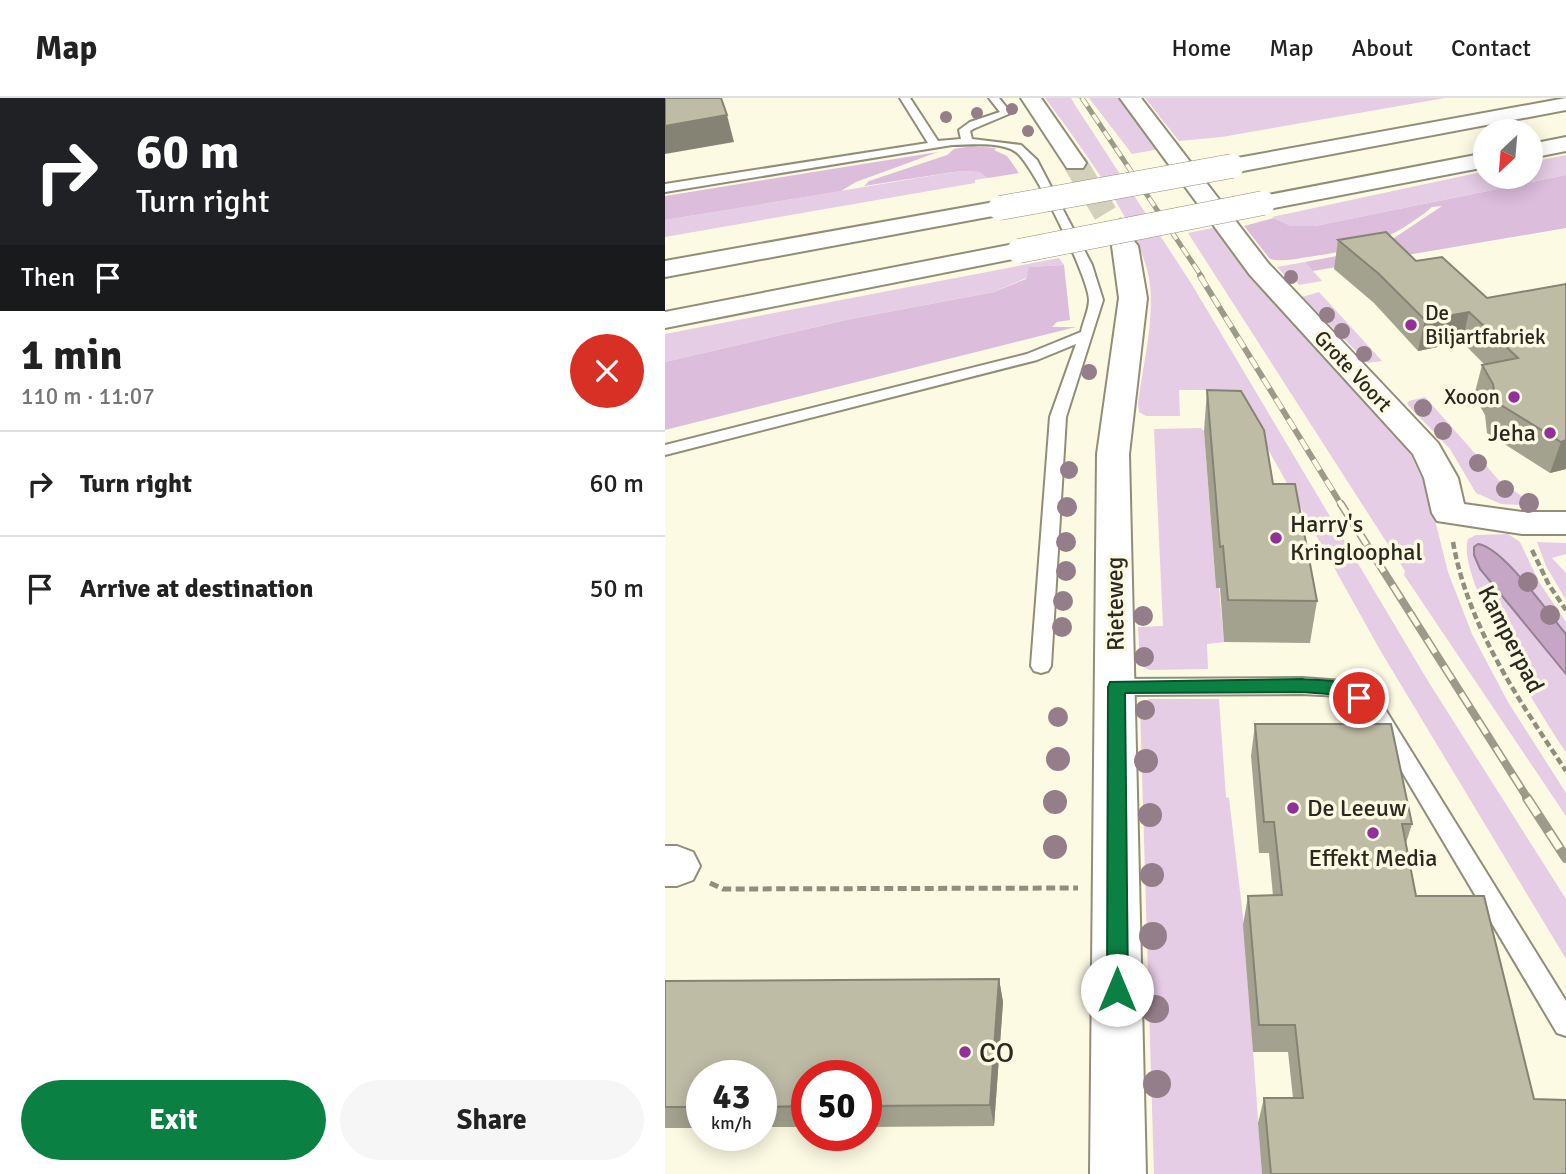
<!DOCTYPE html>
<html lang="en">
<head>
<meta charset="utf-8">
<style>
	:root { --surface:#fff; --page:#f6f6f6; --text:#222; --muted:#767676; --line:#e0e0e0; --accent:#0b8043 }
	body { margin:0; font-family:Signika,sans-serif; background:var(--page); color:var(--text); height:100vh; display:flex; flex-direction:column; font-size:26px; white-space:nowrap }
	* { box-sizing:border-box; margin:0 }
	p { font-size:23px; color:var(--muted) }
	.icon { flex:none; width:38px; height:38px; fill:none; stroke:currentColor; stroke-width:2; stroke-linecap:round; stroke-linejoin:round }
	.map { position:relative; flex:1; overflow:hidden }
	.details { display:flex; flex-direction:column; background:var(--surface); width:665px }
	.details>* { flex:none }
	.top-card { background:#202124; color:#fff; overflow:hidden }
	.needle { width:46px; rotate:206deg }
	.fabs { position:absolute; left:808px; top:21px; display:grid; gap:14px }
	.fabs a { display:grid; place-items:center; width:70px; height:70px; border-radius:50%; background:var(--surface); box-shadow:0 4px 18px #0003; font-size:35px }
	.speed { position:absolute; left:21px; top:962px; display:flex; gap:14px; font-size:35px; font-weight:700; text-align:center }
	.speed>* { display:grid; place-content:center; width:91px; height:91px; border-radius:50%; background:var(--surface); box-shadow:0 4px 18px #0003; line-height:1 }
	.speed small { font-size:18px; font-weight:400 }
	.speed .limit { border:10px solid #d22; background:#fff; color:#111 }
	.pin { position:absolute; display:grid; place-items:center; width:60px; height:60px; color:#fff; margin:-30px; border:4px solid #fff; border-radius:50%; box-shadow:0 2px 7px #0007 }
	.me { position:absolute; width:77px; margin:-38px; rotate:0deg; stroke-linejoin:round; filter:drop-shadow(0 0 5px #0008) }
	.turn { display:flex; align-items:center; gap:24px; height:147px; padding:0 21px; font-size:32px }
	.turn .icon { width:91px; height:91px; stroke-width:2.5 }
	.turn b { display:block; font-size:49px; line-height:60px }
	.then { display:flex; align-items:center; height:66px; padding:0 21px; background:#0003; gap:14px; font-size:26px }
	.round { display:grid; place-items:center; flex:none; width:74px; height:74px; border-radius:37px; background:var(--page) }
	.headline { display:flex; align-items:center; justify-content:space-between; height:119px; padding:0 21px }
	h1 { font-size:42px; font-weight:800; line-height:52px }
	.button { display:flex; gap:14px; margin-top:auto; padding:14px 21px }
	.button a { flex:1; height:80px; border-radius:42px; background:var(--accent); color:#fff; font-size:28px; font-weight:800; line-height:80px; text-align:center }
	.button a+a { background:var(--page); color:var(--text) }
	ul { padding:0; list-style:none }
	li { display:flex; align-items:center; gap:21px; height:105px; padding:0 21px; border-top:2px solid var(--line) }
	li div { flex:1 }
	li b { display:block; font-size:26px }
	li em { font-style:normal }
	header { display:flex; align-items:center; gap:42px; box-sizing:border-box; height:98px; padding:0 35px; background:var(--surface); border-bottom:2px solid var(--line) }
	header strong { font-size:33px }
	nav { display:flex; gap:38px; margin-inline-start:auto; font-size:24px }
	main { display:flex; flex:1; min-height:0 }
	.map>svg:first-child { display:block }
</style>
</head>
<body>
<header>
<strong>Map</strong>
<nav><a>Home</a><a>Map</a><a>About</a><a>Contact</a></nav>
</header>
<main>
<section class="details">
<div class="top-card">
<div class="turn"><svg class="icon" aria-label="right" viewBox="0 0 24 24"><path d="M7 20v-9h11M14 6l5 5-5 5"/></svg><div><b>60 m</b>Turn right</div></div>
<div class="then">Then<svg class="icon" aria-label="arrive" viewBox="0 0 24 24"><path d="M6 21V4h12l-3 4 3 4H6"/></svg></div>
</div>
<div class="headline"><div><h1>1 min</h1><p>110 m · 11:07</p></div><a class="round" style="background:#d93025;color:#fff"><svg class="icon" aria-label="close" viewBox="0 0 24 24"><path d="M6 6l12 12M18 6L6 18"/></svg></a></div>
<ul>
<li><svg class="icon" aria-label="right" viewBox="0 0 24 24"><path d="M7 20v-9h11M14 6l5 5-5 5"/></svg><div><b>Turn right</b></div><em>60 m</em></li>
<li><svg class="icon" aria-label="arrive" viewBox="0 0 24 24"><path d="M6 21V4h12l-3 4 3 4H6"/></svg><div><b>Arrive at destination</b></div><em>50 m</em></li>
</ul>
<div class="button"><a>Exit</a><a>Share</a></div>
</section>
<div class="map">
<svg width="901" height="1076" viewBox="0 0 901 1076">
	<rect width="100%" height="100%" fill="#fdfae3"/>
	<!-- green -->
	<g fill="#e5cde5">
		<path d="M380 0H406L410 7 526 185 763 583 901 801V861L715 552 570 292H514L515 318H481L474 314 473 305C478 267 489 225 485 187 479 132 414 46 380 0Z"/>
		<path d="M424 0H458L495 51 467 56Z"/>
		<path d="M480 0H780L557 39 514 43Z"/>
		<path d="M901 57V77L650 128H626L607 119 821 73V79H866V64Z"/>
		<path d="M295 73 314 74 323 80 310 82V85L0 139V122Z"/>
		<path d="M552 129 739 342 763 394 783 474 807 536 843 604 901 695V718L739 477 740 473 523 135Z"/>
		<path d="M394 160 399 167 365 169 361 180 329 194 181 222 0 264V236Z"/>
		<path d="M640 164 657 183 634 187 630 182 623 181 612 169Z"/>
		<path d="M654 194 717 263 703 265 637 199Z"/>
		<path d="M760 299 839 388C853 392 859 404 874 408L836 406 811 395 785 351 742 306 744 303Z"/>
		<path d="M536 330 539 333 551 490H554L559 544 542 546 543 571 484 572 475 567 473 529 498 528 489 331Z"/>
		<path d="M843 436 855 444 874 484 901 524V536L841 465 810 462 901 576V654C877 620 790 478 803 441L811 437Z"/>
		<path d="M872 444 901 445V456L887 460 901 475V502L881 468Z"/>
		<path d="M484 601H554L561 699 564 700 579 827 597 1076H489L475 609 478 604Z"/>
	</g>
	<!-- forest -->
	<g fill="#dcbddc">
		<path d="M307 48 331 50 329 52 342 58 354 75 323 80 314 74 295 73 199 88 204 83 282 57 289 51Z"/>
		<path d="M273 54 191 84 176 93 0 122V98Z"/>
		<path d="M901 77V130L648 173 640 164 714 150 777 108 767 109C728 142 693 152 643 159 630 161 617 164 605 161L579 128 609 120 626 128H650Z"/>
		<path d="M399 167 405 222 392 224 387 229H411L0 332V264L181 222 329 194 361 181 364 169Z"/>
	</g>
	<!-- water -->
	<path fill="#c5a7c5" stroke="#968194" stroke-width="2" d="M813 446C838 449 883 515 901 536V576L815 471 809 457V449Z"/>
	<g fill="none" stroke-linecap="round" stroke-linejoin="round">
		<!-- secondary-tunnel -->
		<path stroke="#d3d0bc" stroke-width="24" stroke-dasharray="24 11" stroke-linecap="butt" d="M410 65 460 148"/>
		<!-- lane casing -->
		<g stroke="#908e78" stroke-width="4">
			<g id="lane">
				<path d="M235 0H245L273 43 296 41 294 32 305 24 335 14 324 0H334L346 15 308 31 305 33 307 41 356 47 372 62 427 167 438 202 401 319 386 568 383 573 376 575 369 573 366 568 385 319 411 246 372 262 0 357V347L362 256 416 234C418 224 424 212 424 202 424 180 368 66 351 54 335 43 305 47 287 47L0 94V86L263 45Z"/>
				<path d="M637 580 679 583 715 603 901 903V938L892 935 701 613 675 598 637 596 451 597 444 594 441 589 444 584 451 581Z"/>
			</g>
		</g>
		<!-- street casing -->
		<g stroke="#908e78" stroke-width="4">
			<g id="street">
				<path d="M455 0H476L603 165 773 345 793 380 799 406 857 414H901V436H857L772 423 767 415 759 380 748 356 585 177Z"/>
				<path d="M0 748H12L28 754 35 768 28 782 12 788H0Z"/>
			</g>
		</g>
		<!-- secondary casing -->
		<g stroke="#908e78" stroke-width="4">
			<g id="secondary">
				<path d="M356 0H376L421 65 418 70H402Z"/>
				<path d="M460 140 469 143 473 148 482 200 464 356 481 1076H425L432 356 454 200 447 148 451 143Z"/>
			</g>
		</g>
		<!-- highway casing -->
		<g stroke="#908e78" stroke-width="4">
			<g id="highway">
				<path d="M901 0V12L567 75 559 73 555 68 559 63 567 61Z"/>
				<path d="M901 39V53L866 60V46Z"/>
				<path d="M821 55V69L598 112 589 110 586 105 589 100 598 98Z"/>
				<path d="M335 103 344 105 347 110 344 115 0 179V163Z"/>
				<path d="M354 145 363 148 367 153 363 158 0 230V214Z"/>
			</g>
		</g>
		<!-- path-far1 -->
		<g stroke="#908e7e" stroke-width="4.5" stroke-dasharray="7 3.5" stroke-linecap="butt">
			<path d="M788 444C803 529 854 602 901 673"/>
			<path d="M867 452 884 487 901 512"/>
		</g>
		<!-- path -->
		<path stroke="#908e7e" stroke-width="5" stroke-dasharray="9 4.5" stroke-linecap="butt" d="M45 785 58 791 413 790"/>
		<!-- lane -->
		<use href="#lane" fill="#fff" fill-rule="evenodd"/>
		<!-- street -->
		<use href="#street" fill="#fff" fill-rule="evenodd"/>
		<!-- secondary -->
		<use href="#secondary" fill="#fff" fill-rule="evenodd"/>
		<!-- highway -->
		<use href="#highway" fill="#fff" fill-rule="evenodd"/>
		<!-- rail-far3 casing -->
		<g stroke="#9c9a89" stroke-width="5">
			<path id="rail-far3" d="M417 0 537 179"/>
		</g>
		<!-- rail-far2 casing -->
		<g stroke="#9c9a89" stroke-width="6">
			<path id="rail-far2" d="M535 178 677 408"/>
		</g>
		<!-- rail-far1 casing -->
		<g stroke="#9c9a89" stroke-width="8">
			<path id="rail-far1" d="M676 406 863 701"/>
		</g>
		<!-- rail casing -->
		<g stroke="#9c9a89" stroke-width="10">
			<path id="rail" d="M862 700 901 760"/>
		</g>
		<!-- rail-far3 -->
		<use href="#rail-far3" stroke="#fdfae3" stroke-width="3.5" stroke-dasharray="10" stroke-linecap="butt"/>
		<!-- rail-far2 -->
		<use href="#rail-far2" stroke="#fdfae3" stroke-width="4.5" stroke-dasharray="12" stroke-linecap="butt"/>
		<!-- rail-far1 -->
		<use href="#rail-far1" stroke="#fdfae3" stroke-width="5" stroke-dasharray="16" stroke-linecap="butt"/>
		<!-- rail -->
		<use href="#rail" stroke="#fdfae3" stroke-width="7" stroke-dasharray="20" stroke-linecap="butt"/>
		<!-- highway-bridge casing -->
		<g stroke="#908e78" stroke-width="25" stroke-linecap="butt">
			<g id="highway-bridge">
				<path d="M335 110 567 68"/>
				<path d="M354 153 598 105"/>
			</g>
		</g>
		<!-- highway-bridge -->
		<use href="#highway-bridge" stroke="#fff" stroke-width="24"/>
	</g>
	<!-- trees -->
	<g fill="#937e89">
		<circle cx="347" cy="11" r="6"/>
		<circle cx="312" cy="15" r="6"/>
		<circle cx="281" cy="19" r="6"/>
		<circle cx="363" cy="33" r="6"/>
		<circle cx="626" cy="179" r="7"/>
		<circle cx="662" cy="217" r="8"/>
		<circle cx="677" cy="233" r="8"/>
		<circle cx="699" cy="256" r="8"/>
		<circle cx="424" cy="274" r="8"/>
		<circle cx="758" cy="310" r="9"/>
		<circle cx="778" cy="333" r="9"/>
		<circle cx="813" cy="365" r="9"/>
		<circle cx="404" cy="372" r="9"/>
		<circle cx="840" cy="391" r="9"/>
		<circle cx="864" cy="405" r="10"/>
		<circle cx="402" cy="409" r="10"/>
		<circle cx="401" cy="444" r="10"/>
		<circle cx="401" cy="473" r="10"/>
		<circle cx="863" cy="484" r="10"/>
		<circle cx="398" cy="503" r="10"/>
		<circle cx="885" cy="517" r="10"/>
		<circle cx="478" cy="518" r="10"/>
		<circle cx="397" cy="529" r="10"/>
		<circle cx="479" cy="559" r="10"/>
		<circle cx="480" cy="612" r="10"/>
		<circle cx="393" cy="619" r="10"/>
		<circle cx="393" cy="661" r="12"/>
		<circle cx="481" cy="663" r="12"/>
		<circle cx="390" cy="704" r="12"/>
		<circle cx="485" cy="717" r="12"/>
		<circle cx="390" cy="749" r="12"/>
		<circle cx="487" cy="777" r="12"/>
		<circle cx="488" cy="838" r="14"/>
		<circle cx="490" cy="911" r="14"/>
		<circle cx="492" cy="986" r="14"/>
	</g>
	<!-- wall -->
	<g fill="#a3a28e">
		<path d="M673 142 751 163 822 200 901 186V371L885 375 822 335 820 317 809 298 817 267H820L797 244 753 253 709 205 669 171Z"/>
		<path d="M542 292 608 386 652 503 645 545 559 544 555 490H551L539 333Z"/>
		<path d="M590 626 747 726 741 745 751 798 869 1001 901 1076H597L593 1025 599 1000H628L623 954H588L578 827 583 798H608L604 755H594L586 658Z"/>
		<path d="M334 881 338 904 329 1028 201 1029V978H142V1029H96V978H37V1030H0V883Z"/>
	</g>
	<!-- shaded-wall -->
	<g fill="#858474">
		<path d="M62 17 69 44 0 56V28Z"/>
		<path d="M804 214 797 244 753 253 760 222Z"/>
		<path d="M901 342V371L885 375 896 344Z"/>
		<path d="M334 881 338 904 329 1028 325 1007Z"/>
	</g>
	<!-- building -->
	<g fill="#bebca5" stroke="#858474" stroke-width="2">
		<path d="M0 0H56L62 17 0 28Z"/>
		<path d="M721 134 751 163 777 159 822 200 901 186V342L896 344 831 304 828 286 817 267 853 260 804 214 760 222 714 176 673 142Z"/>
		<path d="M542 292 576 293 599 332 608 386H630L652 503 563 502 558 448 555 449Z"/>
		<path d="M590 626H726L747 726H737L751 798H819L869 1001 901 1002V1076H606L599 1000H638L630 927H594L583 798 617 797 609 724H599Z"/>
		<path d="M334 881 325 1007 201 1008V978H142V1008L96 1009V978H37V1009H0V883Z"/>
	</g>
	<!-- route -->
	<path fill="#0b8043" stroke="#07532c" stroke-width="2" d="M637 581C657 583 690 580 702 600L694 606 676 597 637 594 460 595 463 892 460 899 452 902 445 899 442 892 443 589 445 584Z"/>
	<!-- markers -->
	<g fill="#923097" stroke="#fdfae3" stroke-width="2.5">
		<circle cx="746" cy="227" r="7"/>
		<circle cx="849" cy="299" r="7"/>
		<circle cx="885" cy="335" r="7"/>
		<circle cx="611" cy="440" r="7"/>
		<circle cx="628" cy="710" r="7"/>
		<circle cx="708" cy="735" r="7"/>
		<circle cx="300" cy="954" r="7"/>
	</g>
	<g text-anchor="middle" stroke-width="7" stroke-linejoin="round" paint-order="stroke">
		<!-- far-poi labels -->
		<g font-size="21" fill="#2a2920" stroke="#fdfae3" text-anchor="start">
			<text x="760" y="222">De<tspan x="760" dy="24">Biljartfabriek</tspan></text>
			<text x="835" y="306" text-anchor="end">Xooon</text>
		</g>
		<!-- far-street labels -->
		<g font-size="21" fill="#2a2920" stroke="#fdfae3">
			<text transform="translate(688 273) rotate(47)" y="7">Grote Voort</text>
		</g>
		<!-- poi labels -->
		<g font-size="24" fill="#2a2920" stroke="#fdfae3" text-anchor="start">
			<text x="871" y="343" text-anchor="end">Jeha</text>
			<text x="625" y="434">Harry's<tspan x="625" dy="28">Kringloophal</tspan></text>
			<text x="642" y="718">De Leeuw</text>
			<text x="708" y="768" text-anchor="middle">Effekt Media</text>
		</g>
		<!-- street labels -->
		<g font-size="24" fill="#2a2920" stroke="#fdfae3">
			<text transform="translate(450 506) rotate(-91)" y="8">Rieteweg</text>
			<text transform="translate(846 541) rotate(63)" y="8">Kamperpad</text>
		</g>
		<!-- near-poi labels -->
		<g font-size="28" fill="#2a2920" stroke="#fdfae3" text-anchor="start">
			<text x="314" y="964">CO</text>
		</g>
	</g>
</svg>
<div class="fabs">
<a><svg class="needle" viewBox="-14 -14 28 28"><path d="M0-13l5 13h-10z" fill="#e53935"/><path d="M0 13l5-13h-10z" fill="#767676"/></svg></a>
</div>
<div class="speed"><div>43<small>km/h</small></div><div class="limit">50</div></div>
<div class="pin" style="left:694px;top:600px;background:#d93025"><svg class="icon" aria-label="arrive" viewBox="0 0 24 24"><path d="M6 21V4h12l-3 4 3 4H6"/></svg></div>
<svg class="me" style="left:452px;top:892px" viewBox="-20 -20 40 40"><circle r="19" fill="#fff"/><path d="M0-13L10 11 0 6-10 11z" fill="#0b8043"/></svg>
</div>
</main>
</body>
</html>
